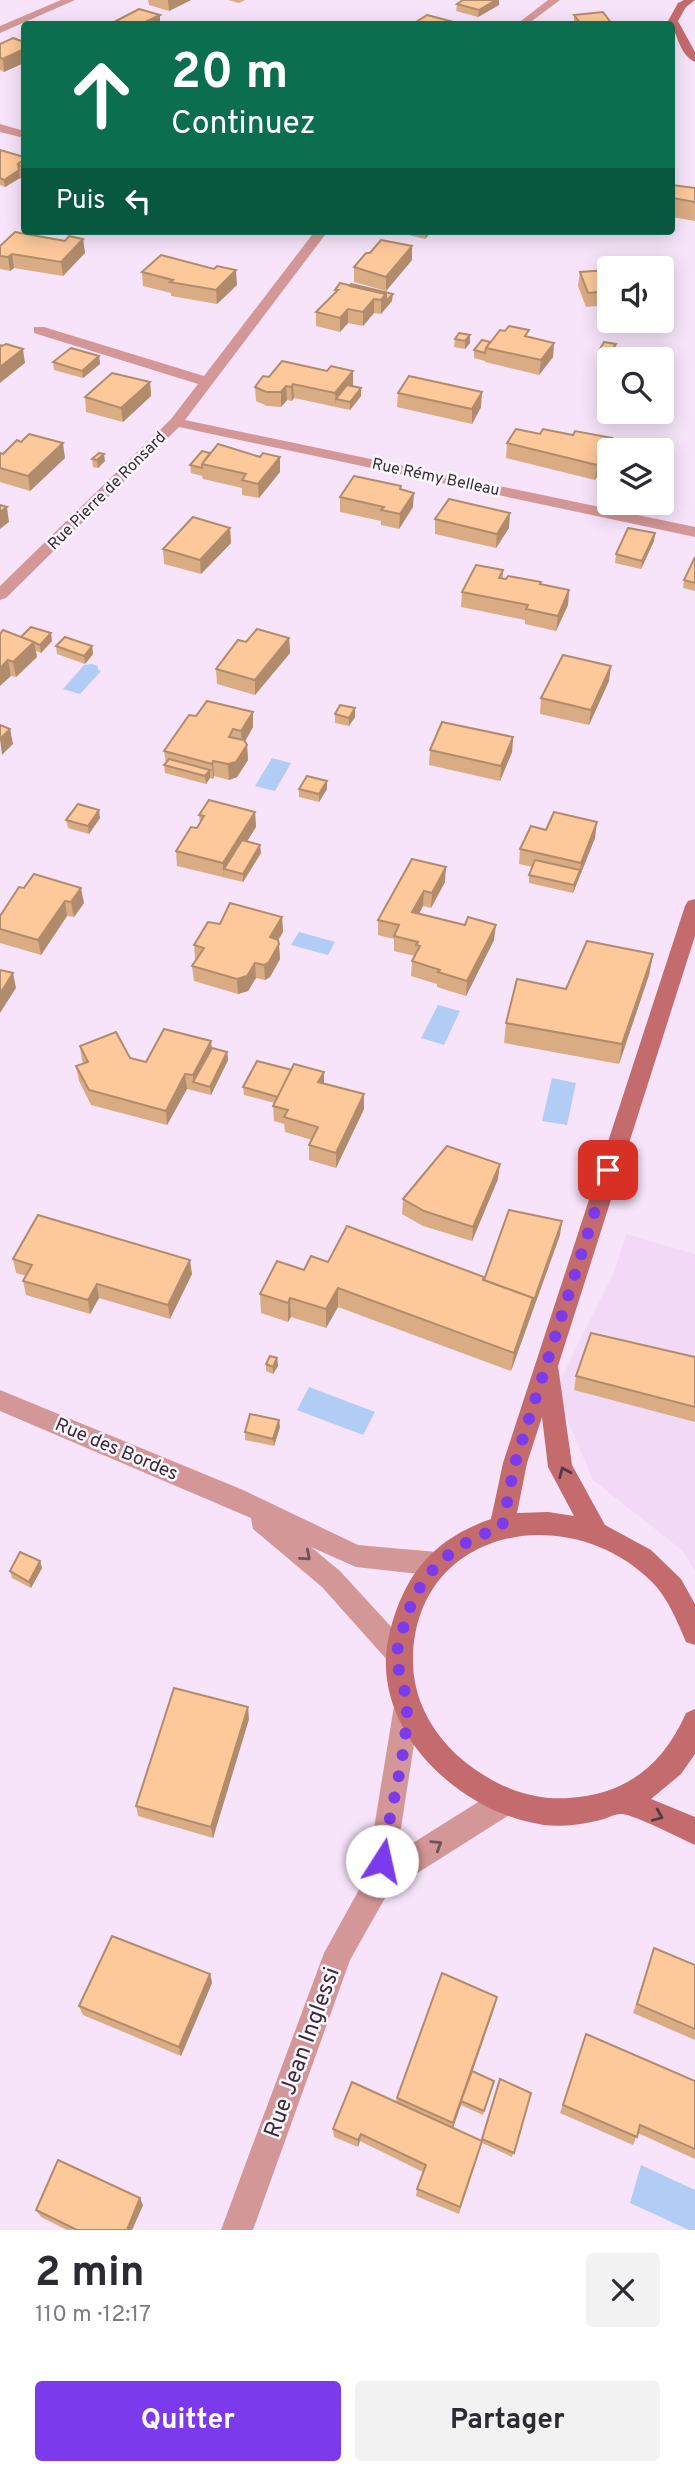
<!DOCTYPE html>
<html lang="fr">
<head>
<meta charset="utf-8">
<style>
	:root { --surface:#fff; --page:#f2f2f3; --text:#2b2b33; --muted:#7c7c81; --accent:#7c3aed }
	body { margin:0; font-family:Overpass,sans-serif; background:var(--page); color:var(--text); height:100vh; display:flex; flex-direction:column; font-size:26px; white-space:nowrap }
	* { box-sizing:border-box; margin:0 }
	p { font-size:23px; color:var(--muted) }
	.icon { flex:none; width:38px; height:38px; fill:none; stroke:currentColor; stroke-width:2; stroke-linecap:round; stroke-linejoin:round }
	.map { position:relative; height:2230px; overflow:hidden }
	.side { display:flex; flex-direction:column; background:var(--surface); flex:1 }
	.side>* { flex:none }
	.hud { position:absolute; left:21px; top:21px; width:654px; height:214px; border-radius:7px; box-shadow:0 4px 18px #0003; background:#0b6e4f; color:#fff; overflow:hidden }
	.buttons { position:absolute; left:597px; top:256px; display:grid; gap:14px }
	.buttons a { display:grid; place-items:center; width:77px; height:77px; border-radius:7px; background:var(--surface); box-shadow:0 4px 18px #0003; font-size:35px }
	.pin { position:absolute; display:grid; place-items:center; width:60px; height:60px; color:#fff; margin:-30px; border-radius:14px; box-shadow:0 4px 10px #0006 }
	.me { position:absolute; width:77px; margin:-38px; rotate:10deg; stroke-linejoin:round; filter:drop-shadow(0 0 5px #0008) }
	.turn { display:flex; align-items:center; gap:24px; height:147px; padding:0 35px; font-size:32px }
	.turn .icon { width:91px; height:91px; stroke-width:2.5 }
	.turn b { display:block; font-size:49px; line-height:60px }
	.then { display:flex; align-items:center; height:66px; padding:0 35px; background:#0003; gap:14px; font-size:26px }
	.round { display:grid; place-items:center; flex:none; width:74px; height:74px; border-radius:7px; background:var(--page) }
	.headline { display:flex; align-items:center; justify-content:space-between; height:119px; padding:0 35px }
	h1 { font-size:42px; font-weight:700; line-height:52px }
	.action { display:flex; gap:14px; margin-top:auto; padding:14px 35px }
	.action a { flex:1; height:80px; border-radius:7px; background:var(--accent); color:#fff; font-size:28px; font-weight:700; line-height:80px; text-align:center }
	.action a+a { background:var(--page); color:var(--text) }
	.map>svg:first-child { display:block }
</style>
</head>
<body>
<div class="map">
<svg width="695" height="2230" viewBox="0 0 695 2230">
	<rect width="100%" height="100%" fill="#f7e4fa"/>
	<!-- built -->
	<path fill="#f2d9f5" d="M626 1234 695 1254V1571L683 1551 593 1480 555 1391 615 1270Z"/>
	<!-- water -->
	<g fill="#b2cdf5">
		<path d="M92 664 98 666V670L101 671 80 694 63 689 84 665Z"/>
		<path d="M272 758 291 763 275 791 255 786Z"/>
		<path d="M299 932 335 942 328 955 291 945Z"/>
		<path d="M438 1005 460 1011 444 1045 421 1038Z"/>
		<path d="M552 1078 576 1083 567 1125 542 1121Z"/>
		<path d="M309 1387 375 1412 363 1435 297 1410Z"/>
		<path d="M641 2165 695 2190V2230H689L630 2203Z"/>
	</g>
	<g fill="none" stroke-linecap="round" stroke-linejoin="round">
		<!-- street -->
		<g fill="#d49797" fill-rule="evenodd">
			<path d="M61 0H75L0 33V26Z"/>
			<path d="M548 0H560L528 24H517Z"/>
			<path d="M0 124 24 131V138L0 132Z"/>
			<path d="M315 231H328L185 420 695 527V537L179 427 6 598 0 600V586L171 419 198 384 34 333V327H44L204 376Z"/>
			<path d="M0 1390 243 1490 358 1545 437 1552 446 1556 450 1564 446 1572 437 1576 356 1567 311 1547 340 1571 406 1643 410 1652 406 1661 397 1664 388 1661 322 1587 253 1529 251 1518 0 1411Z"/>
			<path d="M407 1693 416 1697 420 1706 397 1853 494 1792 504 1788 514 1792 518 1802 514 1812 389 1891 350 1960 253 2230H221L324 1953 366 1877 394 1706 398 1697Z"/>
		</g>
		<!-- secondary -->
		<g fill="#c46b6e" fill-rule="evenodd">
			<path d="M684 0H695L686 7 678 21 695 52V62C678 54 678 31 668 21L678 3Z"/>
			<path d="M695 899V936L558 1366 572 1465 605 1525 651 1550 681 1579 695 1604V1645L686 1642C677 1621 668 1598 652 1582 569 1499 416 1527 413 1658 412 1696 430 1730 458 1756 489 1783 527 1801 569 1798 627 1794 663 1765 686 1713L695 1709V1754L681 1774 651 1799 695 1817V1845C680 1838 635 1815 622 1814 615 1813 604 1820 596 1821 579 1825 561 1827 544 1825 457 1813 365 1725 390 1631 405 1573 434 1539 491 1519L503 1463 685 906 688 901ZM542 1417 548 1467 574 1516 548 1512 517 1513 527 1463Z"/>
		</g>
	</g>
	<!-- wall -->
	<g fill="#daac84">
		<path d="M148 0H191L169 11 149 5Z"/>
		<path d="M228 0H245L239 3Z"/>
		<path d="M463 0H499V5L478 17 456 11 457 4Z"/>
		<path d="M160 15V22L155 24H116V21Z"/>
		<path d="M574 15 612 24H576L574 22Z"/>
		<path d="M13 38 4 72 0 70V44Z"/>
		<path d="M0 150 24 157V181L20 178 5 187 0 185Z"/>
		<path d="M672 185 695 188V221L672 217Z"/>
		<path d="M32 231H46L42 235 33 233Z"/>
		<path d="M392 231H432L425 239Z"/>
		<path d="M83 239 85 253 63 276 14 268 10 271 0 269V246Z"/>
		<path d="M412 246V260L386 291 354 282V267L370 253Z"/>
		<path d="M609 270V305L586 307 578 286 580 272Z"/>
		<path d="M142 272 237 285 217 304 171 296V293L143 286Z"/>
		<path d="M335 290 392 301 381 314 374 313 363 326 348 323 340 332 316 326V312L335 294Z"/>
		<path d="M529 337 554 343 553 357 539 375 485 362V361L474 358V350L490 342Z"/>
		<path d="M455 339 470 343 465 349 454 347Z"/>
		<path d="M600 349 615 352 610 359 599 356Z"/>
		<path d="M99 356 100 364 83 378 54 370 53 362Z"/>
		<path d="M269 377 353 385 361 396 350 410 294 398 292 401 287 400 281 407 267 406 256 401 255 387Z"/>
		<path d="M150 382 151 396 123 422 86 412 85 397Z"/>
		<path d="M398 393 481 407 472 424 397 407Z"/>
		<path d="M507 443 609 450V471L601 470 595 480 506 458Z"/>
		<path d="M0 453 3 454 65 458 30 491 0 482Z"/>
		<path d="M210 453 280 457V472L259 498 242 495V488L203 479 202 476 191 473 190 465Z"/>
		<path d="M92 459 105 461 98 468 93 467Z"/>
		<path d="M401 490 413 507 399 529 381 525V521L340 512V497Z"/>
		<path d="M435 519 509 528 496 548 435 534Z"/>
		<path d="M230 528 231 543 201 574 164 564 163 549Z"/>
		<path d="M655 533 654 541 641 569 615 563 616 554Z"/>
		<path d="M695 557V591L683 588 684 580Z"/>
		<path d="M503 570V578L569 590 568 605 556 631 525 624V620L461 607 462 592Z"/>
		<path d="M0 634 21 637 52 641 41 653 36 651 37 657 16 677 11 676Z"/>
		<path d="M289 638 290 653 255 695 217 684 216 669 246 642Z"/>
		<path d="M56 646H92L93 654 85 664 57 654Z"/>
		<path d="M609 681 589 725 540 714 541 698Z"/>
		<path d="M355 708V717L349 726 335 723V714Z"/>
		<path d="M253 712V727L245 742 247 745 248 760 237 777 229 780 214 776 213 779 210 778 206 784 165 773 164 765 166 763 164 751 196 716Z"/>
		<path d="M513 737 512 752 500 781 429 765 430 750Z"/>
		<path d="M299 789H327L319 802 299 797Z"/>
		<path d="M255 812 256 827 247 841 261 853 243 882 177 866 176 851 197 828 200 823 199 815Z"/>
		<path d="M100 818 89 834 68 828 66 820Z"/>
		<path d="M546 830 595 838 573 893 529 883V875L533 867 519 864 520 849Z"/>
		<path d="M412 859 445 882 431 908 423 906 419 914 494 940 466 996 437 987V984L411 976 412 961 415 956 394 951V939L378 935V920Z"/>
		<path d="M19 887 84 903 74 917 67 916 41 955 0 943V916Z"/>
		<path d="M282 917 283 932 278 940 280 959 270 977 265 980 256 978 248 991 238 994 194 981 192 966 196 960H195L194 945 220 924Z"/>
		<path d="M653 954 649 975 619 1064 504 1043 506 1023 566 989Z"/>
		<path d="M211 1041 212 1048 227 1052 228 1060 211 1095 187 1089 167 1125 91 1105 79 1081 76 1066 84 1064 82 1061 80 1046 146 1062Z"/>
		<path d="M324 1083 364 1094V1109L336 1168 309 1160V1145L312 1140 285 1132 284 1124 274 1121 273 1106 275 1103 244 1095 243 1087Z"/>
		<path d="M498 1179 472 1241 423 1226 402 1214 403 1199Z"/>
		<path d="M560 1235 511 1371 338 1307 326 1328 291 1317 288 1322 261 1313 260 1294 304 1270 328 1262 483 1280Z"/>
		<path d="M13 1259 192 1274 170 1319 99 1298 90 1314 26 1295 23 1281 26 1276 16 1273Z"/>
		<path d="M695 1357V1422L574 1390 576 1376Z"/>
		<path d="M277 1358 278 1366 273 1374 266 1371V1364Z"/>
		<path d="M280 1427 274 1446 245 1440V1432Z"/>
		<path d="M40 1561 42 1568 31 1588 12 1578 10 1571Z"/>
		<path d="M249 1719 213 1838 138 1816 136 1806Z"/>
		<path d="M654 1948 695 1965V2040L633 2013Z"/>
		<path d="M210 1974 212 1983 181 2056 83 2015 79 2006Z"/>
		<path d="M495 2006 472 2071 494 2081 483 2115 461 2105 453 2128 481 2140 500 2079 531 2093 512 2157 482 2143 459 2214 416 2196 417 2189 423 2172 360 2141 358 2147 334 2137 333 2129 396 2102 397 2098Z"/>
		<path d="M586 2034 695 2081V2159L638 2133 633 2145 560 2113Z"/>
		<path d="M143 2205 132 2230H67L41 2217 36 2210Z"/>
	</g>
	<!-- shaded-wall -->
	<g fill="#b18c6c">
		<path d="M168 0H191L169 11Z"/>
		<path d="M496 0H499V5L478 17 479 10Z"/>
		<path d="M160 15V22L155 24H141Z"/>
		<path d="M24 49V63L4 72 3 59Z"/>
		<path d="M19 170 20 178 5 187 4 180Z"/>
		<path d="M426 231H432L425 239Z"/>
		<path d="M83 239 85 253 63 276 61 262Z"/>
		<path d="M412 246V260L386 291V277Z"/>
		<path d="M12 254 14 268 10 271 8 257Z"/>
		<path d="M236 270 237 285 217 304 216 290Z"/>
		<path d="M386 294V308L381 314V300Z"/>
		<path d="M393 294 392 301 386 308V301Z"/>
		<path d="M374 299V313L363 326V312Z"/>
		<path d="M348 309V323L340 332V318Z"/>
		<path d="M470 335V343L465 349V341Z"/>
		<path d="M554 343 553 357 539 375 541 360Z"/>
		<path d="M616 344 615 352 610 359 611 351Z"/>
		<path d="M23 349 25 363 0 383V367Z"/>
		<path d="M99 356 100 364 83 378 82 371Z"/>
		<path d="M353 371V385L341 400 336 399V407L335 393Z"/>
		<path d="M150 382 151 396 123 422 121 408Z"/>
		<path d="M293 384 294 398 292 401 291 387Z"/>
		<path d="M286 386 287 400 281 407V392Z"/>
		<path d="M361 388V396L350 410V402Z"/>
		<path d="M482 392 481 407 472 424V409Z"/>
		<path d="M612 438 611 450H609V455L602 462 601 470 595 480 597 465Z"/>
		<path d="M63 443 65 458 30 491 28 476Z"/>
		<path d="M104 454 105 461 98 468 97 460Z"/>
		<path d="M280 457V472L259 498 258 484Z"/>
		<path d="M414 493 413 507 399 529 400 514Z"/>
		<path d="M7 507 9 522 0 529V512Z"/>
		<path d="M510 513 509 528 496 548 497 534Z"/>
		<path d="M230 528 231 543 201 574 200 560Z"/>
		<path d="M655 533 654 541 641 569 642 561Z"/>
		<path d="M569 590 568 605 556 631 558 616Z"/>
		<path d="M51 633 52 641 41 653 40 645Z"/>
		<path d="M289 638 290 653 255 695V680Z"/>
		<path d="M34 642 37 657 16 677 13 662Z"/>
		<path d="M92 646 93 654 85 664 84 656Z"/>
		<path d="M8 660 11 676 0 686V668Z"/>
		<path d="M611 666 609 681 589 725 591 710Z"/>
		<path d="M355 708V717L349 726V718Z"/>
		<path d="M253 712V727L242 746 241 731Z"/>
		<path d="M10 729 13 744 2 755 0 739Z"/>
		<path d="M513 737 512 752 500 781 501 766Z"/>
		<path d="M247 745 248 760 237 777 229 780 228 764Z"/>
		<path d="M213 761 214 776 213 779 212 764Z"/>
		<path d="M210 770V778L206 784 205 776Z"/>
		<path d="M327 781V789L319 802V794Z"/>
		<path d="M99 810 100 818 89 834 88 826Z"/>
		<path d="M255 812 256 827 229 870 224 869V878L223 863Z"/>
		<path d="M597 822 595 838 579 878 581 863Z"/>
		<path d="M260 845 261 853 243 882V874Z"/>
		<path d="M446 867 445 882 431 908 432 893Z"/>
		<path d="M580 870 579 878 573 893 574 885Z"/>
		<path d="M81 888 84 903 74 917 71 902Z"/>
		<path d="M424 891 423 906 412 927V912Z"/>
		<path d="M65 901 67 916 41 955 38 940Z"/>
		<path d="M282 917 283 932 271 952 270 937Z"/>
		<path d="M496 925 494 940 466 996 467 981Z"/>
		<path d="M279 944 280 959 270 977 265 980 264 965Z"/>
		<path d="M653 954 649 975 619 1064 622 1044Z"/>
		<path d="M255 963 256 978 248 991 238 994 237 979Z"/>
		<path d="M13 973 16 988 0 1013V994Z"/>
		<path d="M211 1041 212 1056 193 1082V1075Z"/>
		<path d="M227 1052 228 1060 211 1095 210 1087Z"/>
		<path d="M324 1072V1086L318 1082Z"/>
		<path d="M185 1074 187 1089 167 1125 166 1111Z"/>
		<path d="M364 1094V1109L336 1168V1153Z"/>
		<path d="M500 1164 498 1179 472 1241 473 1227Z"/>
		<path d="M562 1221 560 1235 511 1371 514 1353Z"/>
		<path d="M190 1260 192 1274 170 1319 168 1305Z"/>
		<path d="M97 1284 99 1298 90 1314 88 1300Z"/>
		<path d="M338 1288V1307L326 1328V1309Z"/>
		<path d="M290 1298 291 1317 288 1322V1303Z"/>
		<path d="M277 1358 278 1366 273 1374V1367Z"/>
		<path d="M279 1420 280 1427 274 1446 273 1439Z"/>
		<path d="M40 1561 42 1568 31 1588 29 1582Z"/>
		<path d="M248 1707 249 1719 213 1838 211 1827Z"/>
		<path d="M210 1974 212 1983 181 2056 179 2047Z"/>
		<path d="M497 1997 495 2006 452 2131 453 2123Z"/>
		<path d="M361 2134 360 2141 358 2147V2140Z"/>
		<path d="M140 2198 143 2205 132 2230H127Z"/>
	</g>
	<!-- building -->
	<g fill="#fdc89a" stroke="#b18c6c" stroke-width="2">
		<path d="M463 0H496L479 10 457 4Z"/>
		<path d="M139 9 160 15 141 24H129L116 21Z"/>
		<path d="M603 12 612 24H581L574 15Z"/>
		<path d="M427 15 458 23 455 24H413Z"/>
		<path d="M13 38 24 42V49L3 59 0 58V44Z"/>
		<path d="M0 150 24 157V160L18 164 19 170 4 180 0 178Z"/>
		<path d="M24 160V168L18 164Z"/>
		<path d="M672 185 695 188V202L672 198Z"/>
		<path d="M15 232 65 241 69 236 83 239 61 262 12 254 8 257 0 256V246Z"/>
		<path d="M381 240 412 246 386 277 354 267 366 253H370Z"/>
		<path d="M161 255 214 269 217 266 236 270 216 290 170 282 173 280 142 272Z"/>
		<path d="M609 270V291L588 293 580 272Z"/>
		<path d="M340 283 386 294 381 300 374 299 363 312 348 309 340 318 316 312 338 290H335Z"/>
		<path d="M351 284 393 294 386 301V294L350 286Z"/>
		<path d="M509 326 529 330 525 336 554 343 541 360 486 348 500 330 505 331Z"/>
		<path d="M459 333 470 335 465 341 455 339Z"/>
		<path d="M482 340 490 342 486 348 485 353 474 350Z"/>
		<path d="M604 342 616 344 611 351 600 349Z"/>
		<path d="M6 344 23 349 0 367V345L2 346Z"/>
		<path d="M71 348 99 356 82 371 53 362Z"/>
		<path d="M282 361 327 371 331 366 353 371 335 393 293 384 291 387 286 386 281 392H266L255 387 263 376 269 377Z"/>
		<path d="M112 373 150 382 121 408 85 397Z"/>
		<path d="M409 376 482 392 472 409 398 393Z"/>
		<path d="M347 385 361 388 350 402 336 399Z"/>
		<path d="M516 429 540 434 543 429 573 435 575 431 612 438 597 465 507 443Z"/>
		<path d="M29 434 63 443 28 476 0 468V453L3 454 17 440 21 442Z"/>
		<path d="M218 444 260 457 263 453 280 457 258 484 242 480 246 474 202 464Z"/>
		<path d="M202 451 210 453 202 464V468L190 465Z"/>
		<path d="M607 452H609V463L602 462Z"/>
		<path d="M99 453 104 454 97 460 92 459Z"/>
		<path d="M354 476 401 486 400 489 414 493 400 514 381 510 384 507 340 497Z"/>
		<path d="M449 499 510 513 497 534 435 519Z"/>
		<path d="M0 505 7 507 0 512Z"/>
		<path d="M193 517 230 528 200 560 163 549Z"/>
		<path d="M628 528 655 533 642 561 616 554Z"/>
		<path d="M695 557V583L684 580Z"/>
		<path d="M476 565 503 570 499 578 506 579 508 576 541 582 540 584 569 590 558 616 526 609 528 605 462 592Z"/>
		<path d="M31 627 51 633 40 645 21 637Z"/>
		<path d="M257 629 289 638 255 680 216 669 238 640 246 642Z"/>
		<path d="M3 630 34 642 13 662 8 660 0 668V634Z"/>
		<path d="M65 637 92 646 84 656 56 646Z"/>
		<path d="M563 655 611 666 591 710 541 698Z"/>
		<path d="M207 701 253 712 241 731 233 729 229 737 244 740 247 745 236 762 228 764 213 761 212 764 164 751 189 715 196 716Z"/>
		<path d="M340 705 355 708 349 718 335 714Z"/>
		<path d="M442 722 513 737 501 766 430 750Z"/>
		<path d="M0 725 10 729 0 739Z"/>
		<path d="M169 759 210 770 205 776 164 765Z"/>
		<path d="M307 776 327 781 319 794 299 789Z"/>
		<path d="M209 800 255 812 223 863 176 851 191 827 197 828 204 816 199 815Z"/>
		<path d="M78 804 99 810 88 826 66 820Z"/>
		<path d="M554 812 597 822 581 863 520 849 531 826 546 830Z"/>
		<path d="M242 840 260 845 243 874 224 869Z"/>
		<path d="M412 859 446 867 432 893 424 891 412 912 465 925 468 917 496 925 467 981 438 972 440 970 412 961 420 946 416 945 418 942 394 936 399 925 378 920Z"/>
		<path d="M535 860 580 870 574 885 529 875Z"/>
		<path d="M34 874 81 888 71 902 65 901 38 940 0 929V916L19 887 24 888Z"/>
		<path d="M230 903 282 917 270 937 278 940 279 944 269 962 264 965 255 963 247 976 237 979 192 966 204 948 194 945 208 922 220 924Z"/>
		<path d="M587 941 653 954 622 1044 506 1023 517 979 566 989Z"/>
		<path d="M0 970 13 973 0 994Z"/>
		<path d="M164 1029 211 1041 193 1075 185 1074 166 1111 89 1090 76 1066 88 1062 80 1046 116 1032 130 1058 146 1062Z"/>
		<path d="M212 1048 227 1052 210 1087 193 1082Z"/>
		<path d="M257 1061 292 1070 278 1097 243 1087Z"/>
		<path d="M294 1064 324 1072 318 1082 364 1094 336 1153 309 1145 318 1127 284 1117 288 1110 273 1106Z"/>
		<path d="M447 1146 500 1164 473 1227 424 1211 403 1199Z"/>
		<path d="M509 1210 562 1221 533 1303V1298L484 1280Z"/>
		<path d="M38 1215 190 1260 168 1305 97 1284 88 1300 23 1281 32 1265 13 1259Z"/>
		<path d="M347 1226 484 1277 483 1280 533 1298 514 1353 338 1288 326 1309 290 1298 288 1303 260 1294 277 1261 304 1270 311 1256 328 1262Z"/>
		<path d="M591 1333 695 1357V1407L576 1376Z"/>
		<path d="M270 1356 277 1358 273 1367 266 1364Z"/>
		<path d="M250 1414 279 1420 273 1439 245 1432Z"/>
		<path d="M20 1552 40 1561 29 1582 10 1571Z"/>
		<path d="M174 1688 248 1707 211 1827 136 1806Z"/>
		<path d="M112 1936 210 1974 179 2047 79 2006Z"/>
		<path d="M654 1948 695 1965V2029L637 2004Z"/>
		<path d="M442 1973 497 1997 453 2123 397 2098Z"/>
		<path d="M586 2034 695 2081V2149L640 2125 637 2137 563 2105Z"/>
		<path d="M472 2071 494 2081 484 2111 461 2101Z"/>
		<path d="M500 2079 531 2093 514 2153 482 2139Z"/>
		<path d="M352 2082 482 2141 460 2207 417 2189 426 2165 361 2134 358 2140 333 2129Z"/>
		<path d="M58 2160 140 2198 127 2230H77L36 2210Z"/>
	</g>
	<!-- one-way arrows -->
	<defs><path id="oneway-chevron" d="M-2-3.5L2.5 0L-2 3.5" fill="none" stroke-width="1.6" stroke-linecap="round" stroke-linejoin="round" transform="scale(1.75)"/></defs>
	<g stroke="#523b42">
		<use href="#oneway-chevron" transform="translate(564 1472) rotate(-113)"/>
		<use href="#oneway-chevron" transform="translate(658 1816) rotate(23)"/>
	</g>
	<g stroke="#6d5359">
		<use href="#oneway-chevron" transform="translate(306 1556) rotate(41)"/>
		<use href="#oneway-chevron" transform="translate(437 1845) rotate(-32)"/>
	</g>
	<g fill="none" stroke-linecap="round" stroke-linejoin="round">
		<!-- route -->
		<path stroke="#7c3aed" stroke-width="12" stroke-dasharray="0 21.6" d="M382 1861C389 1813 407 1755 407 1708 407 1690 397 1673 397 1655 397 1647 401 1638 403 1629 417 1575 449 1545 502 1527L515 1463 608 1170"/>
	</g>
	<g text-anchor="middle" stroke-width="5" stroke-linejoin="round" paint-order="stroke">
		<!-- far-street labels -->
		<g font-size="16" fill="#362f37" stroke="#fdf6fe">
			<text transform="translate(436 476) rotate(12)" y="6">Rue Rémy Belleau</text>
			<text transform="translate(106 490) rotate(-45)" y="6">Rue Pierre de Ronsard</text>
		</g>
		<!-- street labels -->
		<g font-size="19" fill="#362f37" stroke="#fdf6fe">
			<text transform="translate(117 1448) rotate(23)" y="7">Rue des Bordes</text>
		</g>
		<!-- near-street labels -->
		<g font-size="23" fill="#362f37" stroke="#fdf6fe">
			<text transform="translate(301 2052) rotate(-70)" y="8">Rue Jean Inglessi</text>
		</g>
	</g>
</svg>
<div class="buttons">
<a><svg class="icon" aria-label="sound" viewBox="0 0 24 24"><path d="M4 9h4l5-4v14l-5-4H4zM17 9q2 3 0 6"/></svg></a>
<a><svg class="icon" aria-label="search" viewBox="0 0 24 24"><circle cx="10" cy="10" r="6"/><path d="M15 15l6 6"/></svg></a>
<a><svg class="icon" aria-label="layers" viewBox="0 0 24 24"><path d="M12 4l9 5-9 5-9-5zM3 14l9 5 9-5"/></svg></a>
</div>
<div class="pin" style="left:608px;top:1170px;background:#d93025"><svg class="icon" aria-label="arrive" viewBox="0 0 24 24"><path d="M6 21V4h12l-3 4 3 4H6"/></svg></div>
<svg class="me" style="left:382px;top:1861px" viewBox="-20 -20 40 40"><circle r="19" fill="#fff"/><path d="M0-13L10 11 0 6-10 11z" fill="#7c3aed"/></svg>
<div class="hud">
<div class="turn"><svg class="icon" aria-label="ahead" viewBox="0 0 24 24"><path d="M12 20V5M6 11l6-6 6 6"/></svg><div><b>20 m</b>Continuez</div></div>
<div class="then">Puis<svg class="icon" aria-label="left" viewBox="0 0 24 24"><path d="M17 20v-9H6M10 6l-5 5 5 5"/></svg></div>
</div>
</div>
<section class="side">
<div class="headline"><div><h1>2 min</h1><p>110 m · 12:17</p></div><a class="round"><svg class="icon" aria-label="close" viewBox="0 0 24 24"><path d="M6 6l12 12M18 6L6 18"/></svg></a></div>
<div class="action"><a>Quitter</a><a>Partager</a></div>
</section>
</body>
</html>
